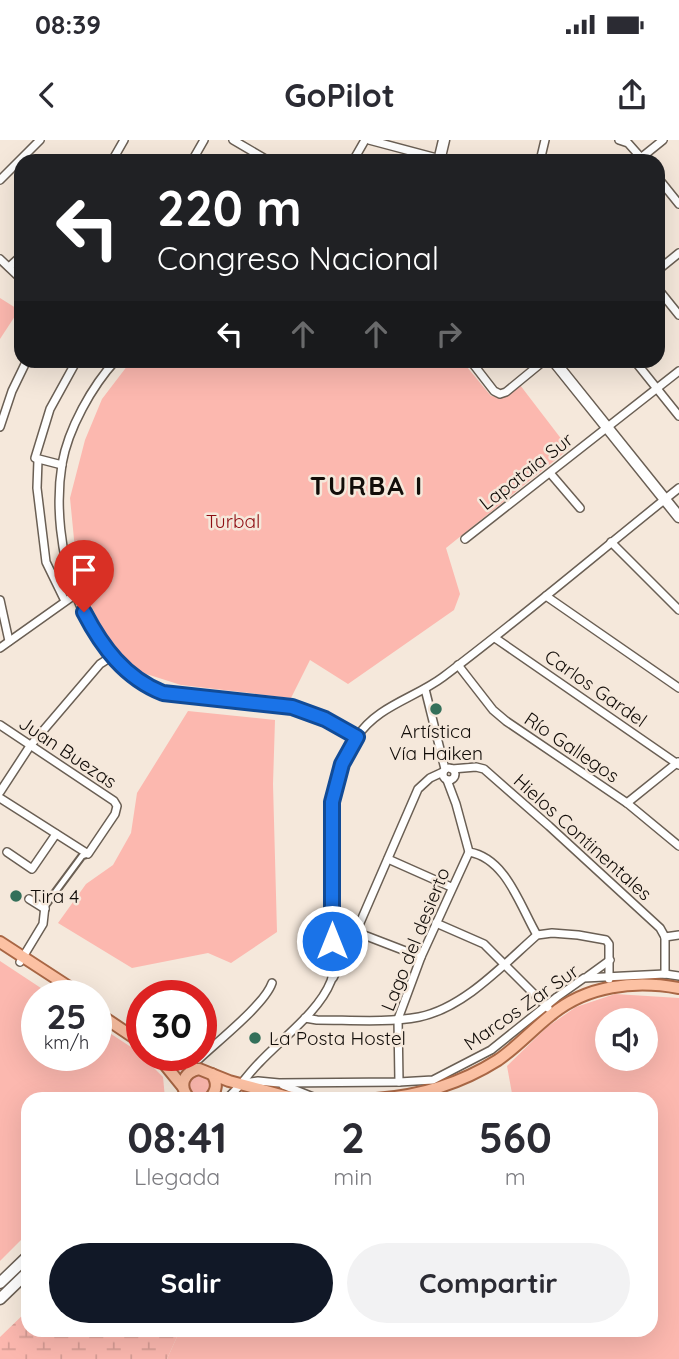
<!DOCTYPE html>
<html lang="es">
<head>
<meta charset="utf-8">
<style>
	:root { --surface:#fff; --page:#f2f2f3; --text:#2b2b33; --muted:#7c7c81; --accent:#111827 }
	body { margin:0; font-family:Quicksand,sans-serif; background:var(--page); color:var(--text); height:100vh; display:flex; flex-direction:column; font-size:26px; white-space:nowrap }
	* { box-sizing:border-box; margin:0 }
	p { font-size:23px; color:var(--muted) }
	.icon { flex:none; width:38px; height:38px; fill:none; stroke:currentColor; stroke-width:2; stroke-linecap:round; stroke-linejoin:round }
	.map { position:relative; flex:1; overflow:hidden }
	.panel { position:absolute; left:21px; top:952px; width:637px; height:245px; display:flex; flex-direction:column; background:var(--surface); border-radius:21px; box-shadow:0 7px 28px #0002 }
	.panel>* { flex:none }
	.hud { position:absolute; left:14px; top:14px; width:651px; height:214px; border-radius:21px; box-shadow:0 7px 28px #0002; background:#202124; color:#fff; overflow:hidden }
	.tools { position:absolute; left:595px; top:868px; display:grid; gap:14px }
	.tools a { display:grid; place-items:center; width:63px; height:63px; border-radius:50%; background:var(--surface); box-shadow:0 7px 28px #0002; font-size:35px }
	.speed { position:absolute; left:21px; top:840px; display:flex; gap:14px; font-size:35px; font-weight:700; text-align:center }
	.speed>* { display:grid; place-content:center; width:91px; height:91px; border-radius:50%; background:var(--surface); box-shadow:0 7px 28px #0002; line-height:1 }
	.speed small { font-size:18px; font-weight:400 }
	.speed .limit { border:10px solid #d22; background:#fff; color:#111 }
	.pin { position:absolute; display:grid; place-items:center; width:60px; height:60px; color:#fff; margin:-72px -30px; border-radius:50% 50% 50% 0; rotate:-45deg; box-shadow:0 0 7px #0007 }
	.pin .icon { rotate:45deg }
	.me { position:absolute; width:77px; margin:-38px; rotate:0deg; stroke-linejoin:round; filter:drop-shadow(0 0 5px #0008) }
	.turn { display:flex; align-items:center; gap:24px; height:147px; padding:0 28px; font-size:32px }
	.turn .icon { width:91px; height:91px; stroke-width:2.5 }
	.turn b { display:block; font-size:49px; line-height:60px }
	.lanes { display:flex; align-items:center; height:66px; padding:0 28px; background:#0003; justify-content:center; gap:35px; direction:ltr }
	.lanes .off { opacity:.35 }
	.eta { display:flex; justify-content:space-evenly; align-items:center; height:119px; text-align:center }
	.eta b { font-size:42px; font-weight:700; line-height:49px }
	.action { display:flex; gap:14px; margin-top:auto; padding:14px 28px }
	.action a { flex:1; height:80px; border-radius:42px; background:var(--accent); color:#fff; font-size:28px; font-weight:700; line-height:80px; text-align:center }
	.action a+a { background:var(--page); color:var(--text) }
	.status { display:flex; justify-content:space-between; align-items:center; height:49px; padding:0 35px; background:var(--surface); direction:ltr }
	.status svg { height:19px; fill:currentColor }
	header { display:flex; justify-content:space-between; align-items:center; height:91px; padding:0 28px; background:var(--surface); font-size:32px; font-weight:700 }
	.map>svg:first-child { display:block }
</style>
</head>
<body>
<div class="status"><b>08:39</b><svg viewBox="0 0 49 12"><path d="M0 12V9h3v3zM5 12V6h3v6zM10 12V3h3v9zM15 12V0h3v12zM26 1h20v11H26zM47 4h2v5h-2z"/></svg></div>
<header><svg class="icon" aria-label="back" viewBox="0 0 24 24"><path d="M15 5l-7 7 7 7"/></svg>GoPilot<svg class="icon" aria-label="share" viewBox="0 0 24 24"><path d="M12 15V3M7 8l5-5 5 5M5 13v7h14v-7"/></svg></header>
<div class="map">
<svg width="679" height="1219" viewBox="0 0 679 1219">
	<defs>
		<pattern id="wetland-marsh" width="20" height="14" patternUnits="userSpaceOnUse" patternTransform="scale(1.75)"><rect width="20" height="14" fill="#fcb8af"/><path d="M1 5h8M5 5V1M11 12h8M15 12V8" fill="none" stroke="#d79d95"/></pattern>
	</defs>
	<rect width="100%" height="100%" fill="#f5e8db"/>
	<!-- green -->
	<g fill="#fcb8af" fill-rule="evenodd">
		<path d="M0 158 19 170 0 199Z"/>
		<path d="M131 221H462L491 256 502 257 520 245 569 309 446 408 460 454 454 470 348 544 310 520 291 558 181 545 140 532 119 514 103 490 90 463 77 430 70 358 85 300 102 259Z"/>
		<path d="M188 571 275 580 273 644 277 792 231 823 208 813 132 828 58 783 86 744 113 725 131 693 137 653Z"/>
		<path d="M0 821 53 856H37V915H96V884L137 911 163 937 165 958 28 959V1093L0 1121Z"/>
		<path d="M615 854 679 858V1219H167L180 1190H651V959H513L507 926 547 887 576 867ZM646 880V919H607V880Z"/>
		<circle cx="200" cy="945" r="12"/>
	</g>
	<!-- wetland -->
	<path fill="url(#wetland-marsh)" d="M28 1170V1190H180L167 1219H0V1197Z"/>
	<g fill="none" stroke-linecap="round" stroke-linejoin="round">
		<!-- pedestrian casing -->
		<g stroke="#6a5f54" stroke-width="9">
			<path id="pedestrian" d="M45 766 82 716 88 714"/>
		</g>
		<!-- minor casing -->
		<g stroke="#6a5f54" stroke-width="10">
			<g id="minor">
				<path d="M233 0 269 21"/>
				<path d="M369 0 448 21"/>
				<path d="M619 0 628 3 644 21"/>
				<path d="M112 21 124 0"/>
				<path d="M192 21 204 0"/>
				<path d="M353 21 365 0"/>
				<path d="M540 21 545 0"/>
				<path d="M637 21 663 0"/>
				<path d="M658 38 679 64"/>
				<path d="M0 40 40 0"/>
				<path d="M0 119 21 139"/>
				<path d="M9 127 21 116"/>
				<path d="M658 130 679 113"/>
				<path d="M658 149 679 175"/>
				<path d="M116 220C92 246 68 289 62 324 49 404 80 522 163 553L292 567 325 579 357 597"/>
				<path d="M470 220 494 251 500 254 506 252 545 220"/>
				<path d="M634 220 679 276"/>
				<path d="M0 287 12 251 27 220"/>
				<path d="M38 320 37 348 46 422 65 461"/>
				<path d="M62 325 35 318 50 269 77 220"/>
				<path d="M550 333 580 368"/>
				<path d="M465 399 679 231"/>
				<path d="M611 402 679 470"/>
				<path d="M546 456 679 548"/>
				<path d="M0 460 9 501"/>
				<path d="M495 498 679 625"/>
				<path d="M0 508 76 454"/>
				<path d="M458 525 493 570 506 581 627 663 679 706"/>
				<path d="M425 549 445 629"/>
				<path d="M0 585 114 661 117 666 115 674 88 714 0 658"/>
				<circle cx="449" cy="634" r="6"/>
				<path d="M452 629 476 627 484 629 549 686 660 788 665 797"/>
				<path d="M447 640 456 664 469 712C506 718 520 766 537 795"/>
				<path d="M0 652 30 606 100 524 111 517"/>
				<path d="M627 663 678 622"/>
				<path d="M7 712 32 729 56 694"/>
				<path d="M388 719 451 747"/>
				<path d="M29 759 45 769"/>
				<path d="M436 783 484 804 548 868"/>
				<path d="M356 792 421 817"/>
				<path d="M665 797 679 795"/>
				<path d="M20 822 43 784 45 766"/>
				<path d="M665 834V797"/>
				<path d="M588 836 610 820"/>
				<path d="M333 838 356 792 418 649 430 638 443 632"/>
				<path d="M305 878 317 880C350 880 387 883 419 877 464 868 504 824 537 795L552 793 578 795 606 800 609 804V839"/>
				<path d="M192 915 199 919C218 901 265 864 272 843"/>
				<path d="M399 942 398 879 421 817 469 712"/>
				<path d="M243 943 258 941 279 943 399 942 433 940 491 910 557 857 584 838 665 834 679 836"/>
				<path d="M283 945 318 959"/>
				<path d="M226 959C238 950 247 935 258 924 281 899 319 872 331 841 335 831 332 805 332 793 332 730 321 651 357 597 377 566 415 558 443 537 524 476 600 411 679 348"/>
			</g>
		</g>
		<!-- secondary casing -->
		<g stroke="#6a5f54" stroke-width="13">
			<g id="secondary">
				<path d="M439 21 444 0"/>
				<path d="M553 220 679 377"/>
				<path d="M0 1143 28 1116"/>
				<path d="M0 1159 28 1132"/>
			</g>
		</g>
		<!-- primary casing -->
		<g stroke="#a96745" stroke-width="14">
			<g id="primary">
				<path d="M0 802 83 856"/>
				<path d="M96 872 142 903"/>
				<path d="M157 915 183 947"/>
				<path d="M173 915 196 929"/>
				<path d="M190 959C178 947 183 932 199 929L229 941 285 956 310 959"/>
				<path d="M209 959C217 951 218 943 212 934"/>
				<path d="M242 959 275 957"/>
				<path d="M376 959C420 956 460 944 498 920 517 907 533 889 551 875 587 845 635 840 679 848"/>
			</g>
		</g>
		<!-- pedestrian -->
		<use href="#pedestrian" stroke="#fff" stroke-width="5"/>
		<!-- minor -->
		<use href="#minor" stroke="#fff" stroke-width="7"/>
		<!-- secondary -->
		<use href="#secondary" stroke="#fff" stroke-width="10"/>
		<!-- primary -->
		<use href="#primary" stroke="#fcc1a3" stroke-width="10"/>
	</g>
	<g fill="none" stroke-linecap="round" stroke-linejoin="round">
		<!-- route casing -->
		<g stroke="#114b97" stroke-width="18">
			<path id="route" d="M84 472C102 507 125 538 163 553L292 567 325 579 357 597 342 624 332 662V801"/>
		</g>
		<!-- route -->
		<use href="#route" stroke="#1a73e8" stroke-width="12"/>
	</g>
	<!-- markers -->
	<g fill="#34705a" stroke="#f5e8db" stroke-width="2.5">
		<circle cx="436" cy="569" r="7"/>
		<circle cx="16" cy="756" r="7"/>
		<circle cx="255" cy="898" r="7"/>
	</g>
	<g text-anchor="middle" stroke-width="5" stroke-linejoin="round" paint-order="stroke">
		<!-- street labels -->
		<g font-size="19" fill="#120d09" stroke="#f5e8db">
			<text transform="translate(526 331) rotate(-38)" y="7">Lapataia Sur</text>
			<text transform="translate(596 548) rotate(35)" y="7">Carlos Gardel</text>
			<text transform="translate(572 607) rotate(34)" y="7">Río Gallegos</text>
			<text transform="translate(68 612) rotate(34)" y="7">Juan Buezas</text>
			<text transform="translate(583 697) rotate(42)" y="7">Hielos Continentales</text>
			<text transform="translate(415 799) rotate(-68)" y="7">Lago del desierto</text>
			<text transform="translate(521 867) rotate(-35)" y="7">Marcos Zar Sur</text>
		</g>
		<!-- park labels -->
		<g font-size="19" fill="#8e0d12" stroke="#f5e8db">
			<text x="233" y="388">Turbal</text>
		</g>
		<!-- poi labels -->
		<g font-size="19" fill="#120d09" stroke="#f5e8db" text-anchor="start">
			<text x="436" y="598" text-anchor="middle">Artística<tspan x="436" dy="22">Vía Haiken</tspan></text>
			<text x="30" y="763">Tira 4</text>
			<text x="269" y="905">La Posta Hostel</text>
		</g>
		<!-- district labels -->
		<g font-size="26" font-weight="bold" letter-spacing="2" fill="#120d09" stroke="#f5e8db">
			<text x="367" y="355">TURBA I</text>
		</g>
	</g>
</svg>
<div class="tools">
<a><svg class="icon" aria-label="sound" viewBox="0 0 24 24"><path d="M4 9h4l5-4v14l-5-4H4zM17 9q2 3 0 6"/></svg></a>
</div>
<div class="speed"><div>25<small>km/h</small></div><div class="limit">30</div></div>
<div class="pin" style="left:84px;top:472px;background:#d93025"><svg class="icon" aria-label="arrive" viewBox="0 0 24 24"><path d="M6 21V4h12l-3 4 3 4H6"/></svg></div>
<svg class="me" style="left:332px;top:801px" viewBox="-20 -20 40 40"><circle r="17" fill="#1a73e8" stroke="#fff" stroke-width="3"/><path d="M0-11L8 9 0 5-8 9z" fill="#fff"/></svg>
<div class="hud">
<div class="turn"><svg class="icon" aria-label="left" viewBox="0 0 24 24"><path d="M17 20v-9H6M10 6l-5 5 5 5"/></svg><div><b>220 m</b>Congreso Nacional</div></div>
<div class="lanes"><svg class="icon" aria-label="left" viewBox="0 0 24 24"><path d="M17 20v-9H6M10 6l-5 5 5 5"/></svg><svg class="icon off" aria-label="ahead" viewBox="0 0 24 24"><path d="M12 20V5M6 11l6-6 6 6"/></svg><svg class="icon off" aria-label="ahead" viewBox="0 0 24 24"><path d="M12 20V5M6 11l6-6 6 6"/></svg><svg class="icon off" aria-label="right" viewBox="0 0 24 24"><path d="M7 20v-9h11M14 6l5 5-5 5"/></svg></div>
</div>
<section class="panel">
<div class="eta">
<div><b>08:41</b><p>Llegada</p></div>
<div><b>2</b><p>min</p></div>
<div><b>560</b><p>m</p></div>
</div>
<div class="action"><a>Salir</a><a>Compartir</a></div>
</section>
</div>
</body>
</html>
